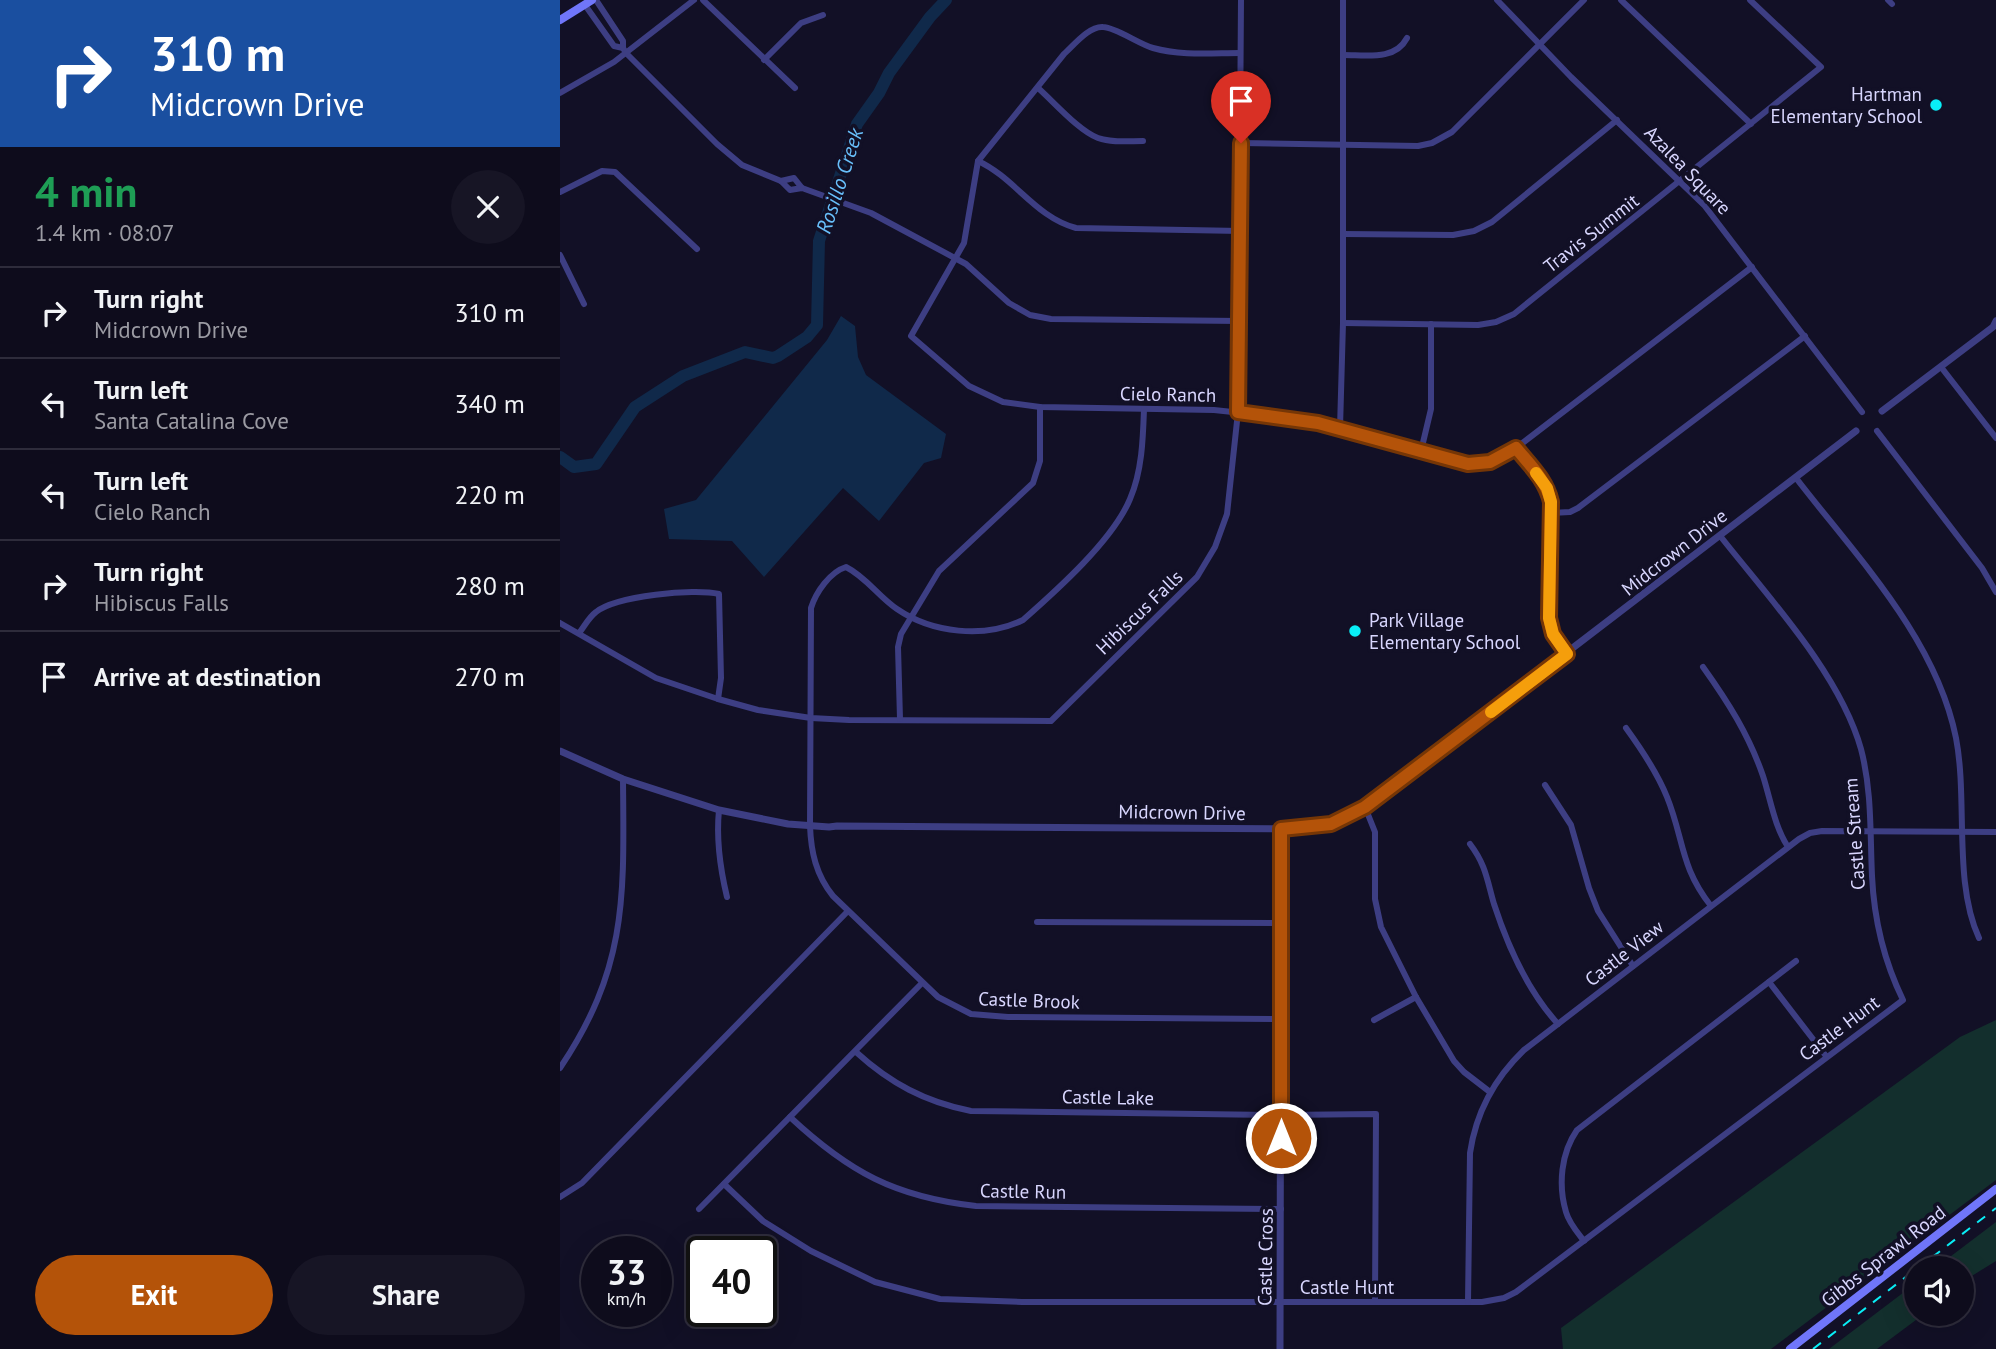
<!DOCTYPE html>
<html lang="en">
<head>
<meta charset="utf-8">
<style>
	:root { --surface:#0e0c1c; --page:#171525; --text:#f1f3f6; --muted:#9b9ba3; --line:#2e2c3b; --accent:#b45309 }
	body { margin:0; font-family:"PT Sans",sans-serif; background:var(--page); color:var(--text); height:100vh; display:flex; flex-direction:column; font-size:26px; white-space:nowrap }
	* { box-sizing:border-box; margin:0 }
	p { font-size:23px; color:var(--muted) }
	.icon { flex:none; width:38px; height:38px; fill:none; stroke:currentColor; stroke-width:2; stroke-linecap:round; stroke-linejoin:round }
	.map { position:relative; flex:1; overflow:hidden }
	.drawer { display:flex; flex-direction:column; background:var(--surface); width:560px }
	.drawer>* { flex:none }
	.top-card { background:#1a4fa0; color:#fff; overflow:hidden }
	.buttons { position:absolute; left:1344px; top:1256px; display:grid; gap:14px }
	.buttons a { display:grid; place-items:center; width:70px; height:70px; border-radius:50%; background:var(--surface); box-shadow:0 7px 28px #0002,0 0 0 2px var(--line); font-size:35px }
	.speed { position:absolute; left:21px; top:1236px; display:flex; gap:14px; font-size:35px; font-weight:700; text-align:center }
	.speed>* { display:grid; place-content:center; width:91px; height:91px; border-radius:50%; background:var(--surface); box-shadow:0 7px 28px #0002,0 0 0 2px var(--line); line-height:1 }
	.speed small { font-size:18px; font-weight:400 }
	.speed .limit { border:4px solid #111; border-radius:10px; background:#fff; color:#111 }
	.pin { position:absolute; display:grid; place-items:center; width:60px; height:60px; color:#fff; margin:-72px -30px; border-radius:50% 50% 50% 0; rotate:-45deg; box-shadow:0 0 7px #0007 }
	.pin .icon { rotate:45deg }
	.me { position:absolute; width:77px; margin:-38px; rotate:0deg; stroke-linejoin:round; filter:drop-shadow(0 0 5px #0008) }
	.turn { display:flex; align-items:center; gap:24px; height:147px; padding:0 35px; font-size:32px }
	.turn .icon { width:91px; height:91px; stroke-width:2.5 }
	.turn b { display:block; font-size:49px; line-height:60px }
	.round { display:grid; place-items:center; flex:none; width:74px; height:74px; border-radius:37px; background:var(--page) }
	.head { display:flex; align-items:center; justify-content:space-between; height:119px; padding:0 35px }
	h1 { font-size:42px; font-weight:700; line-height:52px; color:#1e9e55 }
	.action { display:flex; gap:14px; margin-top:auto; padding:14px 35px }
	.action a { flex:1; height:80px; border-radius:42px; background:var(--accent); color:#fff; font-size:28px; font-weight:700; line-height:80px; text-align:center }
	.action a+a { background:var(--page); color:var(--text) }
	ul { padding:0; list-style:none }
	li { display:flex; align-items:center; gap:21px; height:91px; padding:0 35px; border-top:2px solid var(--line) }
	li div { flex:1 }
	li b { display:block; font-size:26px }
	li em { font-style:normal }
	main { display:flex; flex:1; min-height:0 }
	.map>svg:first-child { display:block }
</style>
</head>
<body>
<main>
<section class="drawer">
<div class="top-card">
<div class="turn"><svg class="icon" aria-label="right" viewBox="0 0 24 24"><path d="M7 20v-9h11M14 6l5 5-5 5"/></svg><div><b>310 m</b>Midcrown Drive</div></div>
</div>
<div class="head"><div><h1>4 min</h1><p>1.4 km · 08:07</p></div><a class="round"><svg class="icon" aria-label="close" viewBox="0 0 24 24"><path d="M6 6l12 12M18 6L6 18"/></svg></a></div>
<ul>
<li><svg class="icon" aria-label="right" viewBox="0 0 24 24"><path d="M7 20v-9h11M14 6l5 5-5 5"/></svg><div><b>Turn right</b><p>Midcrown Drive</p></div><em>310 m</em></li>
<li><svg class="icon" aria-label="left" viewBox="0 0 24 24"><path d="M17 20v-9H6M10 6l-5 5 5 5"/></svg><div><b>Turn left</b><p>Santa Catalina Cove</p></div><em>340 m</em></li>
<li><svg class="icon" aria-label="left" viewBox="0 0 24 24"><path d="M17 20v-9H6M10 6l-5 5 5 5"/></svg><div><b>Turn left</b><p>Cielo Ranch</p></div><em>220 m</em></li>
<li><svg class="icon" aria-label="right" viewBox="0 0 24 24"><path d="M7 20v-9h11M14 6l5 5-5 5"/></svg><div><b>Turn right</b><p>Hibiscus Falls</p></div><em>280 m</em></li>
<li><svg class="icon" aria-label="arrive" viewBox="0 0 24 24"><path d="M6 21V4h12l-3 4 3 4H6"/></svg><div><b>Arrive at destination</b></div><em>270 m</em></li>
</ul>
<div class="action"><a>Exit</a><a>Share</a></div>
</section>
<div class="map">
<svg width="1436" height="1349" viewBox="0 0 1436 1349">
	<rect width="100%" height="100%" fill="#121026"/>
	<!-- green -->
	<g fill="#132f2d">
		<path d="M1436 1020V1180L1211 1349H1003L1001 1328 1400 1037Z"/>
		<path d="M1436 1222V1261L1402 1282V1269H1374Z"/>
		<path d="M1356 1283V1314H1364L1317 1349H1269Z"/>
	</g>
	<!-- water -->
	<path fill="#10294a" d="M281 316 295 326 298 357 306 375 386 434 381 458 364 463 319 521 283 488 204 577 172 541 109 539 104 509 136 500 267 340Z"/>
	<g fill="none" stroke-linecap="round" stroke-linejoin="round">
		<!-- river -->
		<path stroke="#10294a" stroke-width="12" d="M0 457 14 467 36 464 75 407 123 376 185 352 213 358 218 356 247 337 257 325 259 241 297 124 319 93 329 73 370 17 386 0"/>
		<!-- minor -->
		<g stroke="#3d3e83" stroke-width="6">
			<path d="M36 0 63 41V48L66 53 157 144 182 165 221 181 230 190 242 188 311 213 406 264 449 303 470 315 491 319 680 321"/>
			<path d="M143 0 235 88"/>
			<path d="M937 0 1011 77 1144 205 1302 412"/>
			<path d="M1061 0 1191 124"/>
			<path d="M1328 0 1332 4"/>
			<path d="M25 5 54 46 63 48"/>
			<path d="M680 53C652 53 621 56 593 48 579 44 555 27 543 27 529 26 514 45 504 54L418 161 404 243 351 336 409 386 443 402 480 407 654 410 737 419 780 428 908 464 930 462 956 448 1192 267"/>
			<path d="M783 55C806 55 835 61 847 38"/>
			<path d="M204 60 241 23 263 15"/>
			<path d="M478 88C494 102 519 131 538 138 552 143 569 141 583 141"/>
			<path d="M0 93 54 62 134 0"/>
			<path d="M681 143 858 146 872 143 892 132 1024 0"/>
			<path d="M418 161C455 178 475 217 516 228L681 231"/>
			<path d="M221 181 234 178 242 188"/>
			<path d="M0 192 42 171 55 172 137 249"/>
			<path d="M783 234 893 235 914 231 932 222 1057 120"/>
			<path d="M0 255 24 304"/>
			<path d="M783 323 918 325 936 322 954 314 1261 67 1190 0"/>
			<path d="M1381 367 1436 438"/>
			<path d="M584 409C583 439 582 471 570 499 553 540 497 590 463 620 424 639 372 633 337 609 319 597 306 577 286 567 270 572 256 592 251 608L250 826C251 852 256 875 273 896L378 997 411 1014 448 1017 721 1019"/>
			<path d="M780 428 783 323V0"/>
			<path d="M1317 431 1422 568 1436 592"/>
			<path d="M956 448C970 465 986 480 991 502L989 618 993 634 1007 654"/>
			<path d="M861 451 871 409V324"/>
			<path d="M1236 478C1296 556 1376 638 1396 738 1408 800 1393 882 1419 938"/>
			<path d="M991 513 1010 512 1018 508 1245 336"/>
			<path d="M0 623 96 678 158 699 198 710 251 718 289 720 491 721 637 577 655 547 667 514 678 412 681 0"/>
			<path d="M19 633C24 627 29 617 36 612 56 596 134 588 159 594L161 678 158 699"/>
			<path d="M1143 667C1168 702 1189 735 1203 776 1211 801 1214 825 1228 847"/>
			<path d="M340 719 338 647 341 634 379 571 473 483 480 461V407"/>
			<path d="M1066 728C1082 750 1097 772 1107 797 1124 839 1120 867 1151 906"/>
			<path d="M985 785 1011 825 1029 888 1038 911 1073 966"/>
			<path d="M805 807 815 832V899L821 927 856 997 894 1061 904 1072 930 1092"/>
			<path d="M159 810C156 840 160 868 167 897"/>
			<path d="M910 844C926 865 927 880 934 904 948 947 967 990 998 1024"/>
			<path d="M477 922 720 923"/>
			<path d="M1209 982 1266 1056"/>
			<path d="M814 1020 856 997"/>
			<path d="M296 1052C330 1083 365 1102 411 1111L721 1115 816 1114 815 1302"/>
			<path d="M0 1068C68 967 64 895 63 779"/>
			<path d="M230 1117C289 1172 335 1197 416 1206L721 1209"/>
			<path d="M164 1184 203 1221 251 1251 315 1282 380 1299 462 1302H922L944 1298 956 1292 1343 1000C1324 961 1314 919 1312 876 1310 833 1312 791 1301 749 1280 674 1209 598 1161 537"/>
			<path d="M0 1197 22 1183 288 911"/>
			<path d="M139 1209 362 983"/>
			<path d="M1024 1241C1017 1232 1009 1223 1006 1212 998 1185 1001 1153 1017 1130L1236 961"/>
			<path d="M908 1302 910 1153C916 1112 934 1079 964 1050L1239 839 1250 833 1262 831 1436 832"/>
		</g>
		<!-- tertiary -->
		<g stroke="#3d3e83" stroke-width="7">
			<path d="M1322 411 1433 327 1436 321"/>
			<path d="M0 751 63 779 159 810 228 824 269 827 277 826 732 829 771 824 805 807 1296 431"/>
			<path d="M720 1349 721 829"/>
		</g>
		<!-- secondary -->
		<g stroke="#7076fa" stroke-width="8">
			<path d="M0 20 32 0"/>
			<path d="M1230 1349 1436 1189"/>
		</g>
		<!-- rail -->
		<g stroke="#09eef7" stroke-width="2" stroke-dasharray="10 9" stroke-linecap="butt">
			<path d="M1357 1269 1436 1208"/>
			<path d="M1253 1349 1356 1269"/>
		</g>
	</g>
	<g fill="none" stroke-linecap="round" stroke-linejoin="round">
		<!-- route casing -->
		<g stroke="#753606" stroke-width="18">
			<path id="route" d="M681 143 678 412 758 423 908 464 930 462 956 448C970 465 986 480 991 502L989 618 993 634 1007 654 805 807 771 824 721 829V1138"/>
		</g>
		<!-- route -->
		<use href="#route" stroke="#b45309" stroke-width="12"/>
		<!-- slow -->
		<path stroke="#f59e0b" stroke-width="12" d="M931 712 1007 654 993 634 989 618 991 502 987 488 976 473"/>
	</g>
	<!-- markers -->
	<g fill="#09eef7" stroke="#121026" stroke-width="2.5">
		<circle cx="1376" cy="105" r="7"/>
		<circle cx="795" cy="631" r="7"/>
	</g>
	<g text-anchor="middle" stroke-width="7" stroke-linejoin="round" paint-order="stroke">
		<!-- poi labels -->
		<g font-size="19" fill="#d8d6fe" stroke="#121026" text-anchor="end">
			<text x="1362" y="101">Hartman<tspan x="1362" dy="22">Elementary School</tspan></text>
			<text x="809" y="627" text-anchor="start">Park Village<tspan x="809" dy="22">Elementary School</tspan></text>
		</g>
		<!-- street labels -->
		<g font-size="19" fill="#d8d6fe" stroke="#121026">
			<text transform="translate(1128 170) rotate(46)" y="7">Azalea Square</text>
			<text transform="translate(1031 233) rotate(-38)" y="7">Travis Summit</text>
			<text transform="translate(608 394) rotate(1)" y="7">Cielo Ranch</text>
			<text transform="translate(1114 552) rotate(-38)" y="7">Midcrown Drive</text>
			<text transform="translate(579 612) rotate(-44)" y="7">Hibiscus Falls</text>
			<text transform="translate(622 812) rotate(1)" y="7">Midcrown Drive</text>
			<text transform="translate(1294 834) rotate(-94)" y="7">Castle Stream</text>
			<text transform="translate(1064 953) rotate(-38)" y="7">Castle View</text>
			<text transform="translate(469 1000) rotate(2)" y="7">Castle Brook</text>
			<text transform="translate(1279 1028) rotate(-37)" y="7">Castle Hunt</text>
			<text transform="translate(548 1097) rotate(1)" y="7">Castle Lake</text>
			<text transform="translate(463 1191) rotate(1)" y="7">Castle Run</text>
			<text transform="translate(1323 1256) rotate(-38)" y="7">Gibbs Sprawl Road</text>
			<text transform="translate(705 1257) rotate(-89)" y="7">Castle Cross</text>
			<text x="787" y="1294">Castle Hunt</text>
		</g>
		<!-- water labels -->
		<g font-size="21" font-style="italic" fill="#68bffa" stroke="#121026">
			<text transform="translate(280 181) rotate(-72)" y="7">Rosillo Creek</text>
		</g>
	</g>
</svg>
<div class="buttons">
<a><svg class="icon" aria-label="sound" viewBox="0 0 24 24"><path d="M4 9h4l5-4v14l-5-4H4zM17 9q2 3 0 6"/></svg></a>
</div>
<div class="speed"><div>33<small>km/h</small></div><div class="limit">40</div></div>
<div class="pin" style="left:681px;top:143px;background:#d93025"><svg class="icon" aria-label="arrive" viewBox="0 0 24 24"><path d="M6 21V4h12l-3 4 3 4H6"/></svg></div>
<svg class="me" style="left:721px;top:1138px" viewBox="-20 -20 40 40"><circle r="17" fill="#b45309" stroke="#fff" stroke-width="3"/><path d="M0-11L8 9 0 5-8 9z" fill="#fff"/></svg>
</div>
</main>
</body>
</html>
